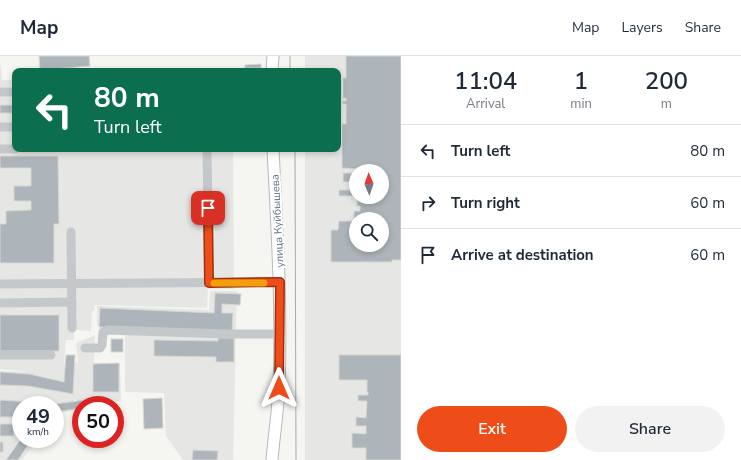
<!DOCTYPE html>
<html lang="en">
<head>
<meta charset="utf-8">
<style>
	:root { --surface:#fff; --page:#f2f2f3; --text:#1f2937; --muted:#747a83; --line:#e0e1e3; --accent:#ee4c19 }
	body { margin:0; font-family:"Nunito Sans",sans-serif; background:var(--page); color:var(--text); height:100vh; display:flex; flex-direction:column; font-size:15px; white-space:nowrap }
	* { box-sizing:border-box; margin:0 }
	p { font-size:13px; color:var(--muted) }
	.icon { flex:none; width:22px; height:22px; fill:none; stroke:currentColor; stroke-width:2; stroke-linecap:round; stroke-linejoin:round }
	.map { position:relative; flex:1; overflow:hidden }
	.drawer { display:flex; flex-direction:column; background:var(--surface); width:340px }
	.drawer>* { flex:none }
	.banner { position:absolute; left:12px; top:12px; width:329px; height:84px; border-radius:8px; box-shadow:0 2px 6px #0003; background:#0b6e4f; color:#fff; overflow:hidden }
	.needle { width:26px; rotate:358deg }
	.tools { position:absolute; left:349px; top:108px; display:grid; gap:8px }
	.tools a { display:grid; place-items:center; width:40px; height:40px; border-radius:50%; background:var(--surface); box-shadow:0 2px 6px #0003; font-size:20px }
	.speed { position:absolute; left:12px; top:340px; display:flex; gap:8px; font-size:20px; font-weight:700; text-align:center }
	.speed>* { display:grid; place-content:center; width:52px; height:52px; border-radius:50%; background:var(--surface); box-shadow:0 2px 6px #0003; line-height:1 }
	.speed small { font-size:10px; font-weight:400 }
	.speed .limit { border:6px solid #d22; background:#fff; color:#111 }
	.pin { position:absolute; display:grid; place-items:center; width:34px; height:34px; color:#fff; margin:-17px; border-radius:8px; box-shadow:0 2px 6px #0006 }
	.me { position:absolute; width:44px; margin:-22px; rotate:0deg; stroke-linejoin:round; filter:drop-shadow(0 0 3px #0008) }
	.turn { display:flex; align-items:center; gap:14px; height:84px; padding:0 16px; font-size:18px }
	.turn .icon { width:52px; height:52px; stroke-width:2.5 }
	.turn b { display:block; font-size:28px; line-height:34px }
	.eta { display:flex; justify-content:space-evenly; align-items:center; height:68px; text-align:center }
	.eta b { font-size:24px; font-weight:600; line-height:28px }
	.action { display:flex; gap:8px; margin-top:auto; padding:8px 16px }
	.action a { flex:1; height:46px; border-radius:24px; background:var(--accent); color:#fff; font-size:16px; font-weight:600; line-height:46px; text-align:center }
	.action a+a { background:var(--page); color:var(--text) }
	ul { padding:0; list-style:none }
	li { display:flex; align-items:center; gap:12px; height:52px; padding:0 16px; border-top:1px solid var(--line) }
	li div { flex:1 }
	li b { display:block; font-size:15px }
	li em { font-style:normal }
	header { display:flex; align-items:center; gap:24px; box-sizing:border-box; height:56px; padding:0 20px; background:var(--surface); border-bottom:1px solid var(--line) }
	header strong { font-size:19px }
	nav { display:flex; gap:22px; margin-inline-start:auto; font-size:14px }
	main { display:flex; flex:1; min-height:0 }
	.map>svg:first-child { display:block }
</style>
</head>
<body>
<header>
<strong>Map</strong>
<nav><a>Map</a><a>Layers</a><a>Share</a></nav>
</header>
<main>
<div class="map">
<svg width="401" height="404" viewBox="0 0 401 404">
	<rect width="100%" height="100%" fill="#f5f6f1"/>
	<!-- built -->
	<g fill="#e6e7e5" fill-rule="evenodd">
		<path d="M305 0H401V404H305V93H338V15H305ZM356 115H382V141H356ZM356 163H382V189H356Z"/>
		<path d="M0 4 2 24H15V93H233L234 233H208L207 252 95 249 94 255H92L91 275 74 274V284H66L64 308 78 306 76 287 95 279 94 307 120 308 121 345 102 349H81V353L56 358 55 360V349H21V383H38L22 404H0V315L31 316 0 313Z"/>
		<path d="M210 235H237L233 404H183L166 380 164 337 125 336V270L97 269V250L209 254Z"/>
	</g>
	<!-- building -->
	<g fill="#adb5ba" stroke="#d7d7d4" fill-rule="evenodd">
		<path d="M39 0H89L90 10 40 14Z"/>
		<path d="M346 0H401V204H392V206H331V174H338L339 165H354V155H360V150H357V141H382V115H358V113L342 112V68H346V48H343L342 45H346V42H343V22H346ZM356 163H382V189H356Z"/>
		<path d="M261 8V12H245V9Z"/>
		<rect x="0" y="49" width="12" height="8"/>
		<path d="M0 100H58L59 168H54V207H0V168H6V155L31 154V145H14V130H31V112H0Z"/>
		<rect x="343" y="117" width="13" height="9"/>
		<path d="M339 134H356V135H355V140H339Z"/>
		<path d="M215 237 241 238 240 249 222 248V257H233L232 277 99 271 100 252 214 257Z"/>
		<rect x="0" y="259" width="59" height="36"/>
		<path d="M218 282H234V306H216V301L154 300V284L218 285Z"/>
		<rect x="111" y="283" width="12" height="13"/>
		<path d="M66 299H75L73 338 28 330 0 329V316L29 318 64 326Z"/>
		<path d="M339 299H401V404H366V392H352V377L366 378V370H356V361L366 362 367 345H358V339H368V336H367V324H339Z"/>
		<path d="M119 307V336H93V308Z"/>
		<path d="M162 342 163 372 144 373 143 343Z"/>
		<path d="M0 344 32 346V349H21V361H0Z"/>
		<path d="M85 344V349H81V352L55 356V349H47Z"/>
		<rect x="0" y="368" width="14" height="12"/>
		<path d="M21 383H32L18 404H6Z"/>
		<rect x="0" y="386" width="3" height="10"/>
		<path d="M193 394 218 395 217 404H192Z"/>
	</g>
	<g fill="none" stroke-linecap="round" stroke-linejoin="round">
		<!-- major casing -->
		<g stroke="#b5b9bd" stroke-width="13">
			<g id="major">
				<path d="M272 15 273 0"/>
				<path d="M272 404C274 380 278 355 279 331 282 252 277 172 273 93"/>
			</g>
		</g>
		<!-- minor -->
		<g stroke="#c4c8cb" stroke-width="9">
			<path d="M0 36H15"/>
			<path d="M0 71H15"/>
			<path d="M0 93H15"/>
			<path d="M207 93 209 227"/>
			<path d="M71 176 72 272"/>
			<path d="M0 228 279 226"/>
			<path d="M0 247 72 246"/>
			<path d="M85 292H100L102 289 103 276 108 274 227 278H279"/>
			<path d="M0 299H51"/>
		</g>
		<!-- major -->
		<use href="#major" stroke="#fff" stroke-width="11"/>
		<!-- tram -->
		<g stroke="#a4aab0" stroke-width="1">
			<path d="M290 0V15"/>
			<path d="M295 93 296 404"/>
		</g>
	</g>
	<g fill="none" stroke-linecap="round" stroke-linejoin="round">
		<!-- route casing -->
		<g stroke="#9b3110" stroke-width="10">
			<path id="route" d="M208 152 209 227 280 226 279 332"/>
		</g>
		<!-- route -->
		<use href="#route" stroke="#ee4c19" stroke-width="7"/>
		<!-- slow -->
		<path stroke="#f59e0b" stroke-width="7" d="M214 227H264"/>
	</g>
	<g text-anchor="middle" stroke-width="4" stroke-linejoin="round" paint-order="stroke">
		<!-- street labels -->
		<g font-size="11" fill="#627584" stroke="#fff">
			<text transform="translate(277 165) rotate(-93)" y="4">улица Куйбышева</text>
		</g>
	</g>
</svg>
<div class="tools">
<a><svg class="needle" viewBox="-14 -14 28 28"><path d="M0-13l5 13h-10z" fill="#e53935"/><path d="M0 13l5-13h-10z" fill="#747a83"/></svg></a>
<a><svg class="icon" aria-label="search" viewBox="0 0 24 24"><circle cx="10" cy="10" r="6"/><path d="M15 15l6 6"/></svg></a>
</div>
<div class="speed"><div>49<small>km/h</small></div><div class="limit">50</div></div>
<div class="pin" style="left:208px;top:152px;background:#d93025"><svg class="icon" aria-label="arrive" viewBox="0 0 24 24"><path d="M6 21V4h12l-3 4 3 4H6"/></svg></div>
<svg class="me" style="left:279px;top:332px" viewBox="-20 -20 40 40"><path d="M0-17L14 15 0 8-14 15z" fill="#ee4c19" stroke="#fff" stroke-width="4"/></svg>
<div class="banner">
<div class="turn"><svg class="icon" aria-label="left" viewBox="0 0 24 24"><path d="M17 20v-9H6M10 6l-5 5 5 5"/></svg><div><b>80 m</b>Turn left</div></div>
</div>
</div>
<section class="drawer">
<div class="eta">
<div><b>11:04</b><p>Arrival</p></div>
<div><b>1</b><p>min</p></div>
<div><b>200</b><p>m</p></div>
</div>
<ul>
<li><svg class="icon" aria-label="left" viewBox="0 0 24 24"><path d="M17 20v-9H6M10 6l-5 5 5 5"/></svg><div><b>Turn left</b></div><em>80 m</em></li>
<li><svg class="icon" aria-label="right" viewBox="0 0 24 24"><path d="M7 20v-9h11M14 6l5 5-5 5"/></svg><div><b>Turn right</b></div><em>60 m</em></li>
<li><svg class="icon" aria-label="arrive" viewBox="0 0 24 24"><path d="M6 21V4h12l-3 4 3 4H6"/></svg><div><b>Arrive at destination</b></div><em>60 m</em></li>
</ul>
<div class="action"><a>Exit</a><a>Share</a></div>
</section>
</main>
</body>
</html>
